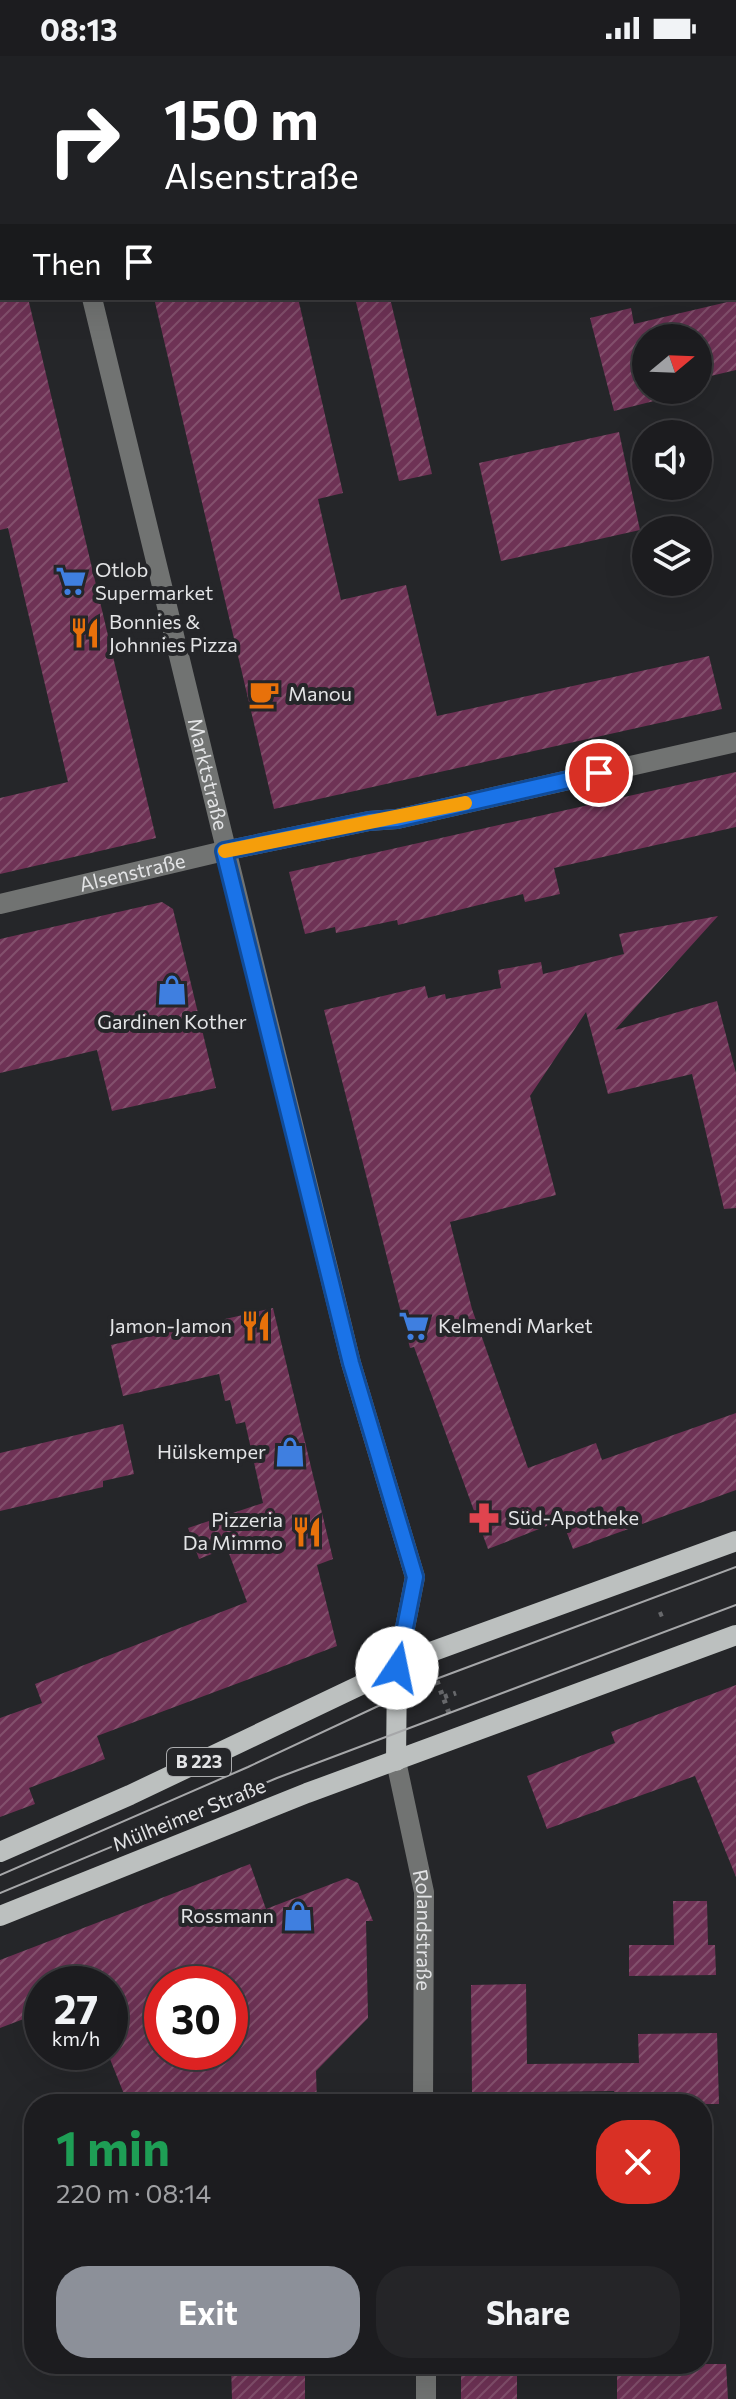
<!DOCTYPE html>
<html lang="en">
<head>
<meta charset="utf-8">
<style>
	:root { --surface:#1c1c1f; --page:#252528; --text:#f1f3f6; --muted:#a0a1a4; --line:#3a3a3d; --accent:#8c9099 }
	body { margin:0; font-family:Commissioner,sans-serif; background:var(--page); color:var(--text); height:100vh; display:flex; flex-direction:column; font-size:30px; white-space:nowrap }
	* { box-sizing:border-box; margin:0 }
	p { font-size:26px; color:var(--muted) }
	.icon { flex:none; width:44px; height:44px; fill:none; stroke:currentColor; stroke-width:2; stroke-linecap:round; stroke-linejoin:round }
	.map { position:relative; flex:1; overflow:hidden }
	.sheet { position:absolute; left:24px; top:2038px; width:688px; height:280px; display:flex; flex-direction:column; background:var(--surface); border-radius:32px; box-shadow:0 8px 32px #0002,0 0 0 2px var(--line) }
	.sheet>* { flex:none }
	.top-card { position:absolute; left:0px; top:0px; width:736px; height:244px; box-shadow:0 8px 32px #0002,0 0 0 2px var(--line); background:#202124; color:#fff; overflow:hidden }
	.needle { width:52px; rotate:71deg }
	.buttons { position:absolute; left:632px; top:268px; display:grid; gap:16px }
	.buttons a { display:grid; place-items:center; width:80px; height:80px; border-radius:50%; background:var(--surface); box-shadow:0 8px 32px #0002,0 0 0 2px var(--line); font-size:40px }
	.speed { position:absolute; left:24px; top:1910px; display:flex; gap:16px; font-size:40px; font-weight:700; text-align:center }
	.speed>* { display:grid; place-content:center; width:104px; height:104px; border-radius:50%; background:var(--surface); box-shadow:0 8px 32px #0002,0 0 0 2px var(--line); line-height:1 }
	.speed small { font-size:20px; font-weight:400 }
	.speed .limit { border:12px solid #d22; background:#fff; color:#111 }
	.pin { position:absolute; display:grid; place-items:center; width:68px; height:68px; color:#fff; margin:-34px; border:4px solid #fff; border-radius:50%; box-shadow:0 2px 8px #0007 }
	.me { position:absolute; width:88px; margin:-44px; rotate:11deg; stroke-linejoin:round; filter:drop-shadow(0 0 6px #0008) }
	.turn { display:flex; align-items:center; gap:28px; height:168px; padding:0 32px; font-size:36px }
	.turn .icon { width:104px; height:104px; stroke-width:2.5 }
	.turn b { display:block; font-size:56px; line-height:68px }
	.then { display:flex; align-items:center; height:76px; padding:0 32px; background:#0003; gap:16px; font-size:30px }
	.round { display:grid; place-items:center; flex:none; width:84px; height:84px; border-radius:32px; background:var(--page) }
	.headline { display:flex; align-items:center; justify-content:space-between; height:136px; padding:0 32px }
	h1 { font-size:48px; font-weight:700; line-height:60px; color:#1e9e55 }
	.cta { display:flex; gap:16px; margin-top:auto; padding:16px 32px }
	.cta a { flex:1; height:92px; border-radius:32px; background:var(--accent); color:#fff; font-size:32px; font-weight:700; line-height:92px; text-align:center }
	.cta a+a { background:var(--page); color:var(--text) }
	.status { display:flex; justify-content:space-between; align-items:center; height:56px; padding:0 40px; background:var(--surface); direction:ltr }
	.status svg { height:22px; fill:currentColor }
	.map>svg:first-child { display:block }
</style>
</head>
<body>
<div class="status"><b>08:13</b><svg viewBox="0 0 49 12"><path d="M0 12V9h3v3zM5 12V6h3v6zM10 12V3h3v9zM15 12V0h3v12zM26 1h20v11H26zM47 4h2v5h-2z"/></svg></div>
<div class="map">
<svg width="736" height="2343" viewBox="0 0 736 2343">
	<defs>
		<pattern id="building-hatch" width="6" height="6" patternUnits="userSpaceOnUse" patternTransform="scale(2)"><rect width="6" height="6" fill="#6e3255"/><path d="M-1 1l2-2M0 6l6-6M5 7l2-2" fill="none" stroke="#83506d"/></pattern>
	</defs>
	<rect width="100%" height="100%" fill="#252629"/>
	<!-- building -->
	<g fill="url(#building-hatch)" fill-rule="evenodd">
		<path d="M0 242H28L156 782 0 818V742L68 726 8 472 0 474Z"/>
		<path d="M154 242H298L343 437 318 443 341 544 406 529 437 660 709 600 722 653 274 753Z"/>
		<path d="M355 242H390L432 418 399 425Z"/>
		<path d="M736 244V314L698 323V282H646V334H651L654 345 614 355 590 262 631 252 634 268Z"/>
		<path d="M619 376 640 474 501 505 479 407Z"/>
		<path d="M736 716V771L554 812 560 838 525 846 523 838 398 869 397 864 336 877 335 871 305 878 289 816Z"/>
		<path d="M162 846 173 853 216 1032 112 1055 97 994 0 1017V883Z"/>
		<path d="M718 860 615 974 717 945 736 1017V1152L724 1153 692 1018 608 1038 586 956 530 1040 556 1139 450 1166 472 1253 528 1412 596 1387 602 1404 736 1357V1434L573 1493 562 1464 488 1493 414 1291 410 1292 324 954 425 930 428 942 445 938 446 943 501 932 498 914 541 906 543 918 624 898 619 878Z"/>
		<path d="M273 1252 333 1503 317 1509 337 1590 97 1680 105 1703 29 1732 35 1748 0 1761V1662L42 1647 35 1628 247 1546 227 1492 199 1503 188 1472 263 1447 245 1366 236 1368 230 1344 225 1345 219 1318 123 1340 111 1289Z"/>
		<path d="M123 1368 134 1418 103 1425V1431L0 1455V1397Z"/>
		<path d="M736 1629V1821L695 1720 547 1773 527 1720 615 1687 611 1676Z"/>
		<path d="M250 1808 266 1853 347 1822 358 1827 373 1865H366L368 1962 316 2015 317 2048H128L110 2003V1928H42V1956L0 1972V1904ZM162 1928H230V1996H162Z"/>
		<path d="M673 1845H707L708 1889H715L716 1919 629 1920V1889H674Z"/>
		<path d="M526 1928 527 2008 639 2007 638 1978 717 1977 719 2048H615L614 2035 472 2037 471 1929Z"/>
		<path d="M231 2308H305V2343H232Z"/>
		<rect x="461" y="2308" width="56" height="35"/>
		<path d="M617 2308H726L728 2343H617Z"/>
	</g>
	<g fill="none" stroke-linecap="round" stroke-linejoin="round">
		<!-- path -->
		<g stroke="#67686b" stroke-width="5" stroke-dasharray="4 6" stroke-linecap="butt">
			<path d="M659 1559 664 1557"/>
			<path d="M437 1625 449 1657"/>
			<path d="M444 1641 456 1637"/>
		</g>
		<!-- minor -->
		<g stroke="#717372" stroke-width="20">
			<path d="M34 0V2"/>
			<path id="s1" d="M92 242 351 1307 415 1521 397 1612"/>
			<path id="s2" d="M0 848 224 795 369 765 397 763 736 686"/>
			<path id="s3" d="M396 1705 424 1836 423 2048"/>
			<path d="M426 2308V2343"/>
		</g>
		<!-- major -->
		<g stroke="#bcc0bf" stroke-width="20">
			<path d="M396 1705 397 1612"/>
			<path d="M0 1796 130 1739 428 1597 736 1485"/>
			<path d="M0 1860 307 1737 736 1579"/>
		</g>
		<!-- tram -->
		<g stroke="#a6a7a9" stroke-width="2">
			<path d="M0 1819 248 1711 436 1623 736 1511"/>
			<path d="M0 1837 277 1722 736 1549"/>
		</g>
	</g>
	<g fill="none" stroke-linecap="round" stroke-linejoin="round">
		<!-- route casing -->
		<g stroke="#114b97" stroke-width="20">
			<path id="route" d="M397 1612 415 1521 351 1307 224 795 369 765 397 763 599 717"/>
		</g>
		<!-- route -->
		<use href="#route" stroke="#1a73e8" stroke-width="14"/>
		<!-- slow -->
		<path stroke="#f59e0b" stroke-width="14" d="M225 795 465 747"/>
	</g>
	<!-- icons -->
	<defs>
		<g id="supermarket-bare" transform="scale(2.4)"><path d="M-6-5.5h2.5l.6 2H6L4.5 2H-2.5L-4.4-4H-6ZM-1.5 3.2a1.3 1.3 0 1 0 .1 0ZM3 3.2a1.3 1.3 0 1 0 .1 0Z" fill="#3f7fe0" stroke="#252629" stroke-width="2.5" paint-order="stroke"/></g>
		<g id="restaurant-bare" transform="scale(2.4)"><path d="M-5-6h1v4h1v-4h1v4h1v-4h1v5L-1.5 .5V6h-2V.5L-5-1ZM5-6V6H3V1.5H1.5Q1.5-4 5-6Z" fill="#e8710a" stroke="#252629" stroke-width="2.5" paint-order="stroke"/></g>
		<g id="cafe-bare" transform="scale(2.4)"><path d="M-5.5-4.5H6V0H3Q3 3.5 0 3.5H-2.5Q-5.5 3.5-5.5 0ZM3-3.2v2h1.7v-2ZM-6 4.5H4V6H-6Z" fill="#e8710a" stroke="#252629" stroke-width="2.5" paint-order="stroke"/></g>
		<g id="shop-bare" transform="scale(2.4)"><path d="M-5-2.5h2.3a2.7 3.5 0 0 1 5.4 0H5L5.5 6h-11ZM-1.5-2.5h3a1.5 2.3 0 0 0-3 0Z" fill="#3f7fe0" stroke="#252629" stroke-width="2.5" paint-order="stroke"/></g>
		<g id="pharmacy-bare" transform="scale(2.4)"><path d="M-2-6h4v4h4v4h-4v4h-4v-4h-4v-4h4Z" fill="#e0444e" stroke="#252629" stroke-width="2.5" paint-order="stroke"/></g>
	</defs>
	<g fill-rule="evenodd">
		<use href="#supermarket-bare" x="71" y="525"/>
		<use href="#restaurant-bare" x="85" y="577"/>
		<use href="#cafe-bare" x="264" y="638"/>
		<use href="#shop-bare" x="172" y="934"/>
		<use href="#restaurant-bare" x="256" y="1270"/>
		<use href="#supermarket-bare" x="414" y="1270"/>
		<use href="#shop-bare" x="290" y="1396"/>
		<use href="#pharmacy-bare" x="484" y="1462"/>
		<use href="#restaurant-bare" x="307" y="1476"/>
		<use href="#shop-bare" x="298" y="1860"/>
	</g>
	<g text-anchor="middle" stroke-width="8" stroke-linejoin="round" paint-order="stroke">
		<!-- shield labels -->
		<rect fill="#252629" stroke="#aaabad" stroke-width="2" x="167" y="1692" width="64" height="28" rx="6"/>
		<g font-size="18" font-weight="bold" fill="#e3e4e6">
			<text x="199" y="1712">B 223</text>
		</g>
		<!-- poi labels -->
		<g font-size="20" fill="#e3e4e6" stroke="#252629" text-anchor="start">
			<text x="95" y="521">Otlob<tspan x="95" dy="23">Supermarket</tspan></text>
			<text x="109" y="573">Bonnies &amp;<tspan x="109" dy="23">Johnnies Pizza</tspan></text>
			<text x="288" y="645">Manou</text>
			<text x="172" y="973" text-anchor="middle">Gardinen Kother</text>
			<text x="232" y="1277" text-anchor="end">Jamon-Jamon</text>
			<text x="438" y="1277">Kelmendi Market</text>
			<text x="266" y="1403" text-anchor="end">Hülskemper</text>
			<text x="508" y="1469">Süd-Apotheke</text>
			<text x="283" y="1471" text-anchor="end">Pizzeria<tspan x="283" dy="23">Da Mimmo</tspan></text>
			<text x="274" y="1867" text-anchor="end">Rossmann</text>
		</g>
		<!-- street labels -->
		<g font-size="20" fill="#e3e4e6" stroke="#252629">
			<text dy="7" stroke="none"><textPath href="#s1" startOffset="490">Marktstraße</textPath></text>
			<text dy="7" stroke="none"><textPath href="#s2" startOffset="136">Alsenstraße</textPath></text>
			<text transform="translate(189 1759) rotate(-22)" y="7">Mülheimer Straße</text>
			<text dy="7" stroke="none"><textPath href="#s3" startOffset="172">Rolandstraße</textPath></text>
		</g>
	</g>
</svg>
<div class="buttons">
<a><svg class="needle" viewBox="-14 -14 28 28"><path d="M0-13l5 13h-10z" fill="#e53935"/><path d="M0 13l5-13h-10z" fill="#a0a1a4"/></svg></a>
<a><svg class="icon" aria-label="sound" viewBox="0 0 24 24"><path d="M4 9h4l5-4v14l-5-4H4zM17 9q2 3 0 6"/></svg></a>
<a><svg class="icon" aria-label="layers" viewBox="0 0 24 24"><path d="M12 4l9 5-9 5-9-5zM3 14l9 5 9-5"/></svg></a>
</div>
<div class="speed"><div>27<small>km/h</small></div><div class="limit">30</div></div>
<div class="pin" style="left:599px;top:717px;background:#d93025"><svg class="icon" aria-label="arrive" viewBox="0 0 24 24"><path d="M6 21V4h12l-3 4 3 4H6"/></svg></div>
<svg class="me" style="left:397px;top:1612px" viewBox="-20 -20 40 40"><circle r="19" fill="#fff"/><path d="M0-13L10 11 0 6-10 11z" fill="#1a73e8"/></svg>
<div class="top-card">
<div class="turn"><svg class="icon" aria-label="right" viewBox="0 0 24 24"><path d="M7 20v-9h11M14 6l5 5-5 5"/></svg><div><b>150 m</b>Alsenstraße</div></div>
<div class="then">Then<svg class="icon" aria-label="arrive" viewBox="0 0 24 24"><path d="M6 21V4h12l-3 4 3 4H6"/></svg></div>
</div>
<section class="sheet">
<div class="headline"><div><h1>1 min</h1><p>220 m · 08:14</p></div><a class="round" style="background:#d93025;color:#fff"><svg class="icon" aria-label="close" viewBox="0 0 24 24"><path d="M6 6l12 12M18 6L6 18"/></svg></a></div>
<div class="cta"><a>Exit</a><a>Share</a></div>
</section>
</div>
</body>
</html>
